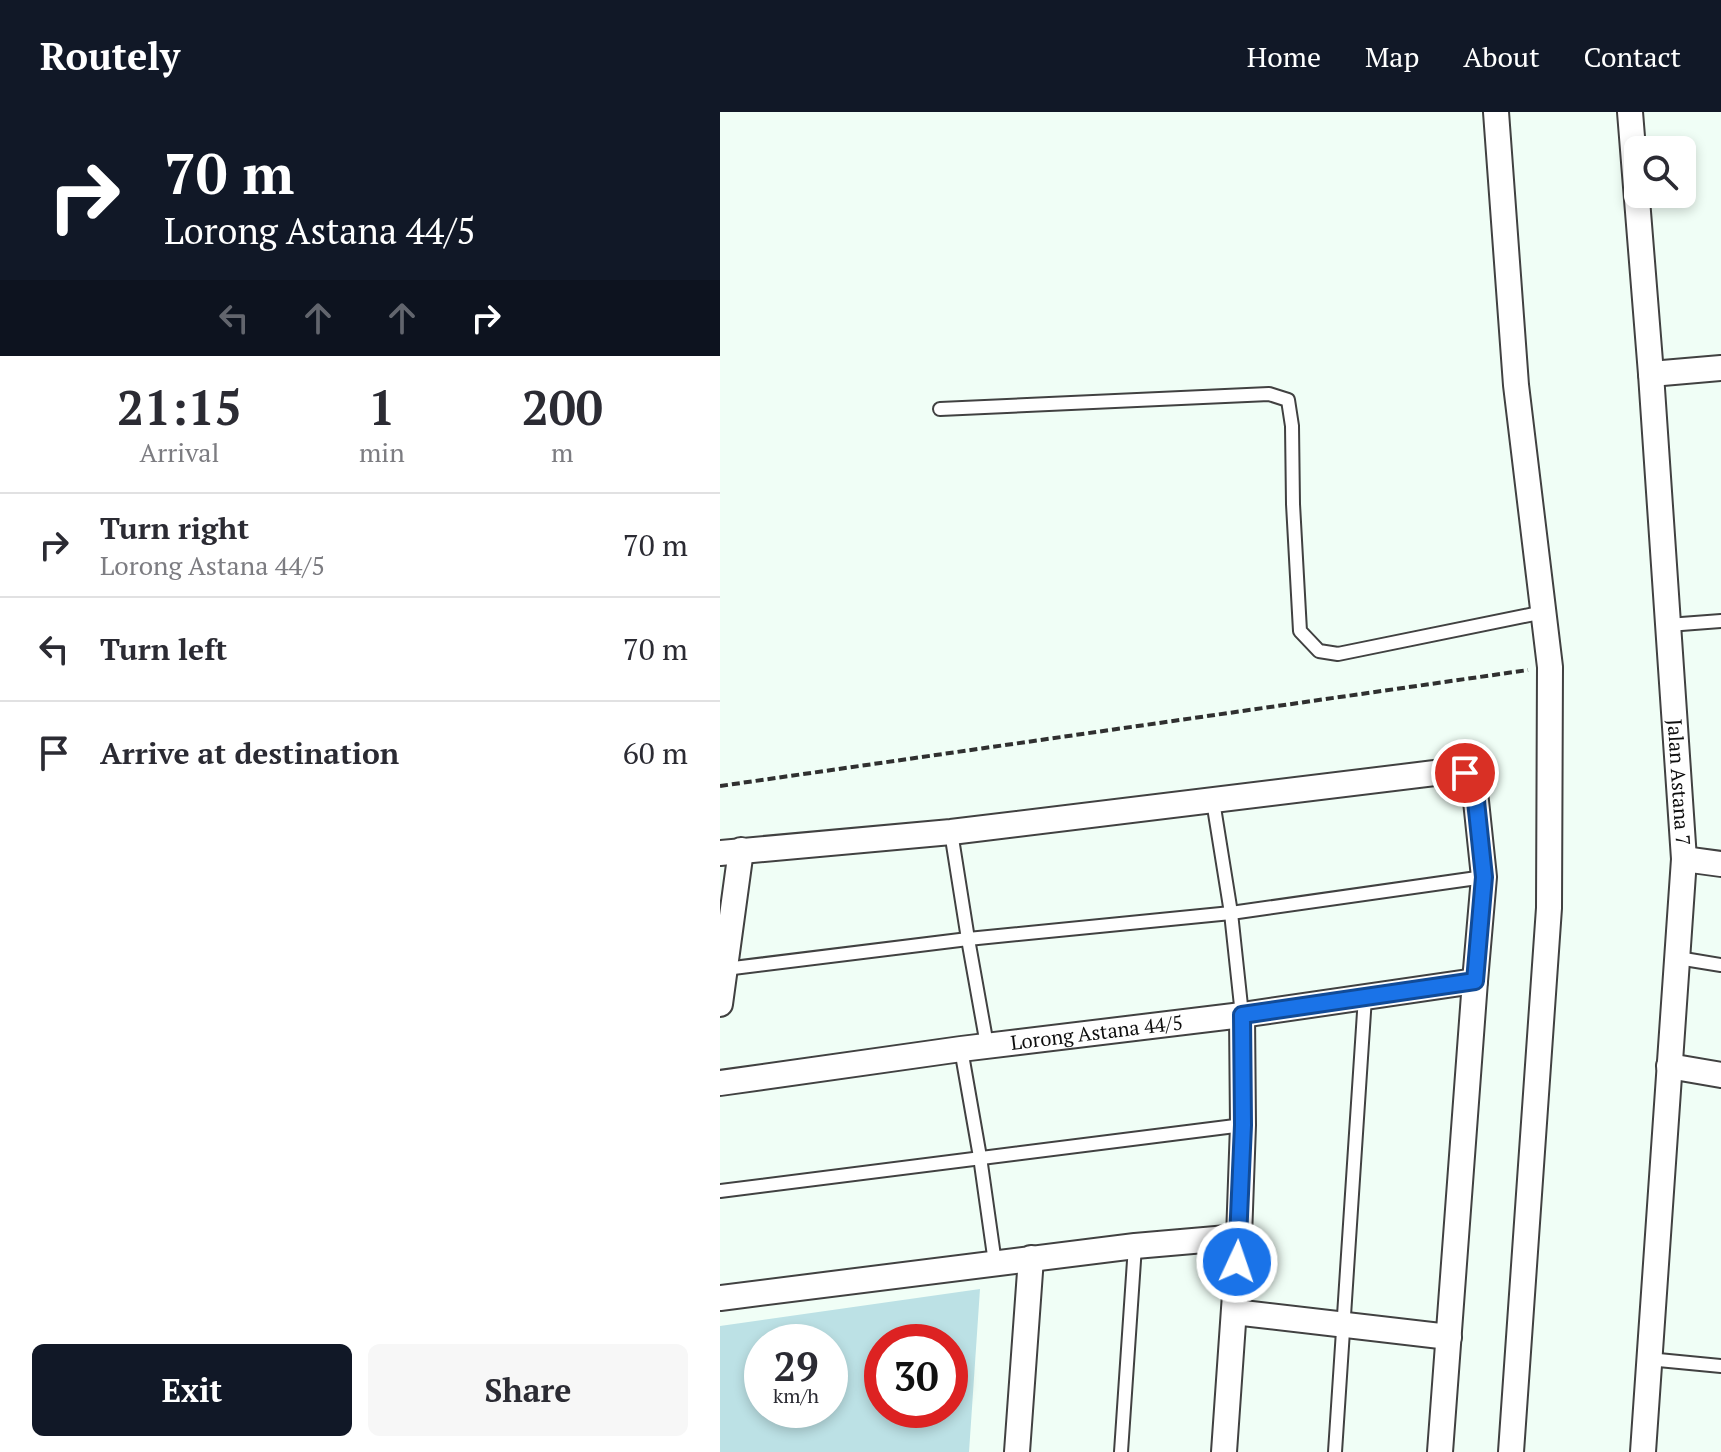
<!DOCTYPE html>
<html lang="en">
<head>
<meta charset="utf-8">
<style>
	:root { --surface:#fff; --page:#f7f7f7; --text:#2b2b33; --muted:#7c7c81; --line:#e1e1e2; --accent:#111827 }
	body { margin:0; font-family:"PT Serif",serif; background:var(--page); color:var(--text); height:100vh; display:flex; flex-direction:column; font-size:30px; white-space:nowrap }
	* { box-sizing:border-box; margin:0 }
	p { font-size:26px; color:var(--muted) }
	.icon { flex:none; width:44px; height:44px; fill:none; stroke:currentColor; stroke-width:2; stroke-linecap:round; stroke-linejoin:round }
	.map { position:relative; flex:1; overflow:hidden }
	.side { display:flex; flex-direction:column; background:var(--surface); width:720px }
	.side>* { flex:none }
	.banner { background:#111827; color:#fff; overflow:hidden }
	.controls { position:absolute; left:904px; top:24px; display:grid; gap:16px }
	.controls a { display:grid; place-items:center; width:72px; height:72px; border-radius:12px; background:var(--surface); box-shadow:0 4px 12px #0003; font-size:40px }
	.speed { position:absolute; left:24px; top:1212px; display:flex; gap:16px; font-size:40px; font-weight:700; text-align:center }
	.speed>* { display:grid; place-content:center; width:104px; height:104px; border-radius:50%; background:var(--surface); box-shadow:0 4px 12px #0003; line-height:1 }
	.speed small { font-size:20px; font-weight:400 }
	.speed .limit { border:12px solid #d22; background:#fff; color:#111 }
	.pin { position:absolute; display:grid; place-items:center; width:68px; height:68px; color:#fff; margin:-34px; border:4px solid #fff; border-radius:50%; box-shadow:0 2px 8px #0007 }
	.me { position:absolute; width:88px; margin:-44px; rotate:3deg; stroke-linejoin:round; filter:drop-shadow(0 0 6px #0008) }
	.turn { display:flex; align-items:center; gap:28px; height:168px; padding:0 32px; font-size:36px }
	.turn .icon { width:104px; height:104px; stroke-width:2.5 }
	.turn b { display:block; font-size:56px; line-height:68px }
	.lanes { display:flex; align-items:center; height:76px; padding:0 32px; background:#0003; justify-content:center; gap:40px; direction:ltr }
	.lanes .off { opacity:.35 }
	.eta { display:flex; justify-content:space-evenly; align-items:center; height:136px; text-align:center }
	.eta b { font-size:48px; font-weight:600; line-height:56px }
	.primary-button { display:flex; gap:16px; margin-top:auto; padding:16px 32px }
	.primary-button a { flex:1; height:92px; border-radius:12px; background:var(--accent); color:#fff; font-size:32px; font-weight:600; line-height:92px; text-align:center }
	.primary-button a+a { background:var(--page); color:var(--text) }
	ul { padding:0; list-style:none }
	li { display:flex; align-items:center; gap:24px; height:104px; padding:0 32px; border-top:2px solid var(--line) }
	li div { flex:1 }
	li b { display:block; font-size:30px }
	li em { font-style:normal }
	header { display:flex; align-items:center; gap:48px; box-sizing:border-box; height:112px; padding:0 40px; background:var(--accent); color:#fff }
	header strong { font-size:38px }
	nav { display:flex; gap:44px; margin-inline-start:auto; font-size:28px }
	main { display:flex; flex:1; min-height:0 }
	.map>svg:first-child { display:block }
</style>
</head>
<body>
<header>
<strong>Routely</strong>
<nav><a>Home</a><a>Map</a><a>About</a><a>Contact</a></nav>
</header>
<main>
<section class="side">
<div class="banner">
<div class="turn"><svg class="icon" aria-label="right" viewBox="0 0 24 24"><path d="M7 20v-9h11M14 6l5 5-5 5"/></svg><div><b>70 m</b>Lorong Astana 44/5</div></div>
<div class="lanes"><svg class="icon off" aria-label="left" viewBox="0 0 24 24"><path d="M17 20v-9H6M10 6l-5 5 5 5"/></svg><svg class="icon off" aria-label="ahead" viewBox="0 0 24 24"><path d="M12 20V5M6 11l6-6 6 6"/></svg><svg class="icon off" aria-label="ahead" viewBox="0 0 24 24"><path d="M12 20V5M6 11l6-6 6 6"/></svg><svg class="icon" aria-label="right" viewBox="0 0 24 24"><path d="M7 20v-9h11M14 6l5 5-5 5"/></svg></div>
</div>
<div class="eta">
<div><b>21:15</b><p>Arrival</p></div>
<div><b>1</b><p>min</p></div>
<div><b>200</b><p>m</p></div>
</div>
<ul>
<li><svg class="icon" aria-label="right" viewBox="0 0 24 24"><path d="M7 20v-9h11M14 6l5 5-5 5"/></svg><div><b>Turn right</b><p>Lorong Astana 44/5</p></div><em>70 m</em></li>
<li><svg class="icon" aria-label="left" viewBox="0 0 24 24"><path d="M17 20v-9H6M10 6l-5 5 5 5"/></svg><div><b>Turn left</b></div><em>70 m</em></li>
<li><svg class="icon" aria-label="arrive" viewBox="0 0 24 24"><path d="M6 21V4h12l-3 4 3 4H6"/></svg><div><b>Arrive at destination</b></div><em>60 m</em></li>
</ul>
<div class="primary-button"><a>Exit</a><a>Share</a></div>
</section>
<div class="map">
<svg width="1001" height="1340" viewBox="0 0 1001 1340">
	<rect width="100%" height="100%" fill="#f0fef6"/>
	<!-- green -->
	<path fill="#bce1e5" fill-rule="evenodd" d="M260 1177 249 1340H0V1214ZM42 1230H110V1298H42ZM162 1230H230V1298H162Z"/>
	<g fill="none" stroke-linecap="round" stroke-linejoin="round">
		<!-- service casing -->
		<g stroke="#414141" stroke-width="16">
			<g id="service">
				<path d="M220 297 549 282 568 288 572 314 573 392 580 519 599 539 618 542 824 500"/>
				<path d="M948 513 1001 509"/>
				<path d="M493 689 511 801 522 903"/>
				<path d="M231 720 248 827 267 933"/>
				<path d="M958 846 1001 853"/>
				<path d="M5 857 248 827 511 801 764 765"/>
				<path d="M241 937 260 1045 275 1151"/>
				<path d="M0 1079 523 1013"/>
				<path d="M928 1247 1001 1254"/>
				<path d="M401 1340 415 1134"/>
				<path d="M615 1340 645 885"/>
			</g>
		</g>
		<!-- minor casing -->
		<g stroke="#414141" stroke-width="28">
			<g id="minor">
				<path d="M776 0 796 273 830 555 829 796 791 1340"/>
				<path id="s1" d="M910 0 931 262 964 747 923 1340"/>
				<path d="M931 262 1001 256"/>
				<path d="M0 741 231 720 731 659 745 661 754 670 764 765 755 869 720 1340"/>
				<path d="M964 747 1001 752"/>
				<path d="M0 892 21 738"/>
				<path d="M949 954 1001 963"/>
				<path id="s2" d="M0 971 241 937 522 903 755 869"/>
				<path d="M0 1186 415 1134 519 1125"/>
				<path d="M514 1200 729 1225"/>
				<path d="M297 1340 311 1146"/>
				<path d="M504 1340 519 1125 523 1013 522 903"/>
			</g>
		</g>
		<!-- path -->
		<path stroke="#303030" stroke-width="4" stroke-dasharray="8 4" stroke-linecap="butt" d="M0 674 808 558"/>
		<!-- service -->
		<use href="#service" stroke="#fff" stroke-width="12"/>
		<!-- minor -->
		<use href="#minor" stroke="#fff" stroke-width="24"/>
	</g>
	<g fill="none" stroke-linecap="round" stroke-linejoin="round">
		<!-- route casing -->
		<g stroke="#114b97" stroke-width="20">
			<path id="route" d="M517 1150 523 1013 522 903 755 869 764 765 754 670 745 661"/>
		</g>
		<!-- route -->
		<use href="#route" stroke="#1a73e8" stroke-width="14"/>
	</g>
	<g text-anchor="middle" stroke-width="8" stroke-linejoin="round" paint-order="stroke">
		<!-- street labels -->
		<g font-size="20" fill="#0e0e0e" stroke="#fff">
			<text dy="7" stroke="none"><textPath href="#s1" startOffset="672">Jalan Astana 7</textPath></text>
			<text dy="7" stroke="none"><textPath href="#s2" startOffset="380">Lorong Astana 44/5</textPath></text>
		</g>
	</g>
</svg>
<div class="controls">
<a><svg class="icon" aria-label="search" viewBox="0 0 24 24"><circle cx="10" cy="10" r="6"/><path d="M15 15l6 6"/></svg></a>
</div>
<div class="speed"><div>29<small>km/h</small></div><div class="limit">30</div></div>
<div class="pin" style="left:745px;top:661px;background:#d93025"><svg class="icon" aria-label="arrive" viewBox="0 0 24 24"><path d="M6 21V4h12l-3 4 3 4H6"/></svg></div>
<svg class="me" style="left:517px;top:1150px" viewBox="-20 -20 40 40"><circle r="17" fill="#1a73e8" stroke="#fff" stroke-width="3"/><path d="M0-11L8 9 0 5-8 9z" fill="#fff"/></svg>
</div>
</main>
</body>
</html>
